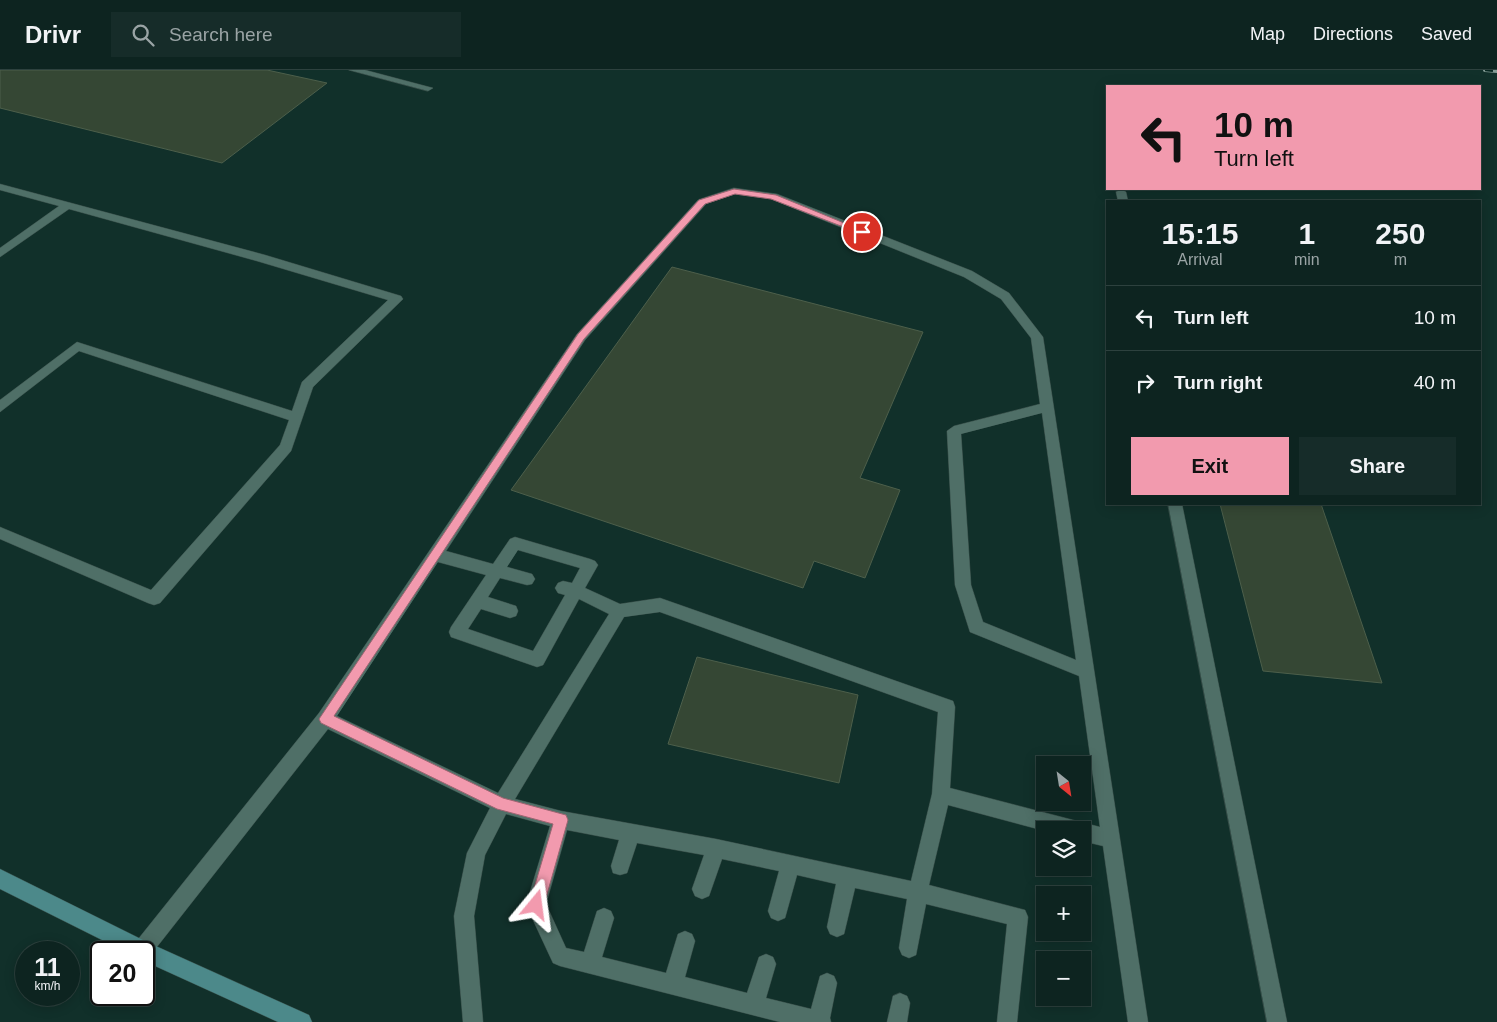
<!DOCTYPE html>
<html lang="en">
<head>
<meta charset="utf-8">
<style>
	:root { --surface:#0d2420; --page:#162c29; --text:#f1f3f6; --muted:#9aa4a5; --line:#2d413e; --accent:#f29aae }
	body { margin:0; font-family:Arial,sans-serif; background:var(--page); color:var(--text); height:100vh; display:flex; flex-direction:column; font-size:19px; white-space:nowrap }
	* { box-sizing:border-box; margin:0 }
	p { font-size:16px; color:var(--muted) }
	.icon { flex:none; width:28px; height:28px; fill:none; stroke:currentColor; stroke-width:2; stroke-linecap:round; stroke-linejoin:round }
	.map { position:relative; flex:1; overflow:hidden }
	.drawer { position:absolute; left:1106px; top:130px; width:375px; height:305px; display:flex; flex-direction:column; background:var(--surface); border-radius:0px; box-shadow:0 2px 12px #0003,0 0 0 1px var(--line) }
	.drawer>* { flex:none }
	.hud { position:absolute; left:1106px; top:15px; width:375px; height:105px; border-radius:0px; box-shadow:0 2px 12px #0003,0 0 0 1px var(--line); background:#f29aae; color:#111; overflow:hidden }
	.needle { width:32px; rotate:150deg }
	.buttons { position:absolute; left:1036px; top:686px; display:grid; gap:10px }
	.buttons a { display:grid; place-items:center; width:55px; height:55px; border-radius:0px; background:var(--surface); box-shadow:0 2px 12px #0003,0 0 0 1px var(--line); font-size:25px }
	.speed { position:absolute; left:15px; top:871px; display:flex; gap:10px; font-size:25px; font-weight:700; text-align:center }
	.speed>* { display:grid; place-content:center; width:65px; height:65px; border-radius:50%; background:var(--surface); box-shadow:0 2px 12px #0003,0 0 0 1px var(--line); line-height:1 }
	.speed small { font-size:12px; font-weight:400 }
	.speed .limit { border:2px solid #111; border-radius:8px; background:#fff; color:#111 }
	.pin { position:absolute; display:grid; place-items:center; width:42px; height:42px; color:#fff; margin:-21px; border:2px solid #fff; border-radius:50%; box-shadow:0 1px 5px #0007 }
	.me { position:absolute; width:55px; margin:-28px; rotate:16deg; stroke-linejoin:round; filter:drop-shadow(0 0 4px #0008) }
	.turn { display:flex; align-items:center; gap:18px; height:105px; padding:0 25px; font-size:22px }
	.turn .icon { width:65px; height:65px; stroke-width:2.5 }
	.turn b { display:block; font-size:35px; line-height:42px }
	.eta { display:flex; justify-content:space-evenly; align-items:center; height:85px; text-align:center }
	.eta b { font-size:30px; font-weight:700; line-height:35px }
	.button { display:flex; gap:10px; margin-top:auto; padding:10px 25px }
	.button a { flex:1; height:58px; border-radius:0px; background:var(--accent); color:#111; font-size:20px; font-weight:700; line-height:58px; text-align:center }
	.button a+a { background:var(--page); color:var(--text) }
	ul { padding:0; list-style:none }
	li { display:flex; align-items:center; gap:15px; height:65px; padding:0 25px; border-top:1px solid var(--line) }
	li div { flex:1 }
	li b { display:block; font-size:19px }
	li em { font-style:normal }
	header { display:flex; align-items:center; gap:30px; box-sizing:border-box; height:70px; padding:0 25px; background:var(--surface); border-bottom:1px solid var(--line) }
	header strong { font-size:24px }
	nav { display:flex; gap:28px; margin-inline-start:auto; font-size:18px }
	.search { width:350px; height:45px; background:var(--page); display:flex; align-items:center; gap:12px; box-sizing:border-box; padding:0 18px; border-radius:0px; color:var(--muted); font-size:19px }
	.map>svg:first-child { display:block }
</style>
</head>
<body>
<header>
<strong>Drivr</strong>
<div class="search"><svg class="icon" aria-label="search" viewBox="0 0 24 24"><circle cx="10" cy="10" r="6"/><path d="M15 15l6 6"/></svg>Search here</div>
<nav><a>Map</a><a>Directions</a><a>Saved</a></nav>
</header>
<div class="map">
<svg width="1497" height="952" viewBox="0 0 1497 952">
	<rect width="100%" height="100%" fill="#11302a"/>
	<!-- building -->
	<g fill="#354734" stroke="#4d5f4b">
		<path d="M0 0H267L327 13 222 93 0 38Z"/>
		<path d="M672 197 923 262 860 408 900 420 865 508 814 491 803 518 511 420Z"/>
		<path d="M1220 434H1321L1382 613 1263 601Z"/>
		<path d="M697 587 858 625 839 713 668 674Z"/>
	</g>
	<g fill="none" stroke-linecap="round" stroke-linejoin="round">
		<!-- lane casing -->
		<g stroke="#364c47" stroke-width="1">
			<g id="lane">
				<path d="M349 0H365L433 18 428 21Z"/>
				<path d="M0 114 265 185 401 226 403 229 313 317 291 381 160 533 154 535 148 533 0 469V457L151 520 280 375 289 350 79 281 0 342V330L77 272 292 341 302 312 388 230 257 191 69 139 0 187V178L59 136 0 120Z"/>
				<path d="M734 118 777 124 972 201 1009 223 1043 267 1148 952H1128L1103 776 1082 771V760L1045 761 948 735 929 815 1025 840 1028 847 1017 952H997L1007 854 926 834 916 885 909 888 902 885 899 878 907 829 855 818 844 864 837 867 830 864 827 857 836 814 797 805 785 848 778 851 771 848 768 841 779 801 722 789 709 826 702 829 695 826 692 819 704 785 637 773 627 803 620 805 613 803 611 796 619 770 567 760 546 834 566 878 584 882 597 841 604 838 611 841 614 848 602 887 666 903 678 864 685 861 692 864 695 871 685 907 747 923 759 887 766 884 773 887 776 894 766 928 811 939 820 906 827 903 834 906 837 913 830 948 831 952H780L560 896 553 893 526 835 550 756 506 744 485 785 474 846 483 952H463L454 846 467 783 490 738 328 659 149 887 144 889V882H133L135 873 319 643 577 264 698 130ZM735 124 771 129 964 207 1001 229 1031 268 1040 334 954 356 947 361 955 515 970 562 1079 606 1100 757 950 718 955 637 953 631 660 528 620 534 585 518 598 495 595 491 590 489 515 467 510 469 493 494 446 481 585 270 706 134ZM1042 343 1076 590 983 552 971 515 961 364ZM518 480 580 498 572 513 563 511 558 513 555 518 558 523 565 525 533 581 468 559 481 539 510 548 516 546 518 541 516 536 488 527 500 508 527 515 532 514 535 509 532 504 507 497ZM438 492 486 505 451 557 449 562 451 567 537 597 543 595 579 529 609 544 498 723 337 646ZM660 542 938 642 932 724 911 811 716 769 561 741 515 729 624 547Z"/>
				<path d="M1121 119 1126 122 1128 131H1118L1116 122Z"/>
				<path d="M1168 434H1182L1287 952H1267Z"/>
				<path d="M900 923 907 926 910 933 907 952H887L893 926Z"/>
			</g>
		</g>
		<!-- secondary casing -->
		<g stroke="#364c47" stroke-width="1">
			<path id="secondary" d="M0 799 149 873 309 945 312 952H278L144 891V882H126L0 819Z"/>
		</g>
		<!-- lane -->
		<use href="#lane" fill="#4f6f67" fill-rule="evenodd"/>
		<!-- secondary -->
		<use href="#secondary" fill="#4c898a" fill-rule="evenodd"/>
		<!-- rail casing -->
		<g stroke="#849c96" stroke-width="4">
			<path id="rail" d="M1485 0 1497 1"/>
		</g>
		<!-- rail -->
		<use href="#rail" stroke="#062620" stroke-width="2.5" stroke-dasharray="8" stroke-linecap="butt"/>
	</g>
	<!-- route -->
	<path fill="#f29aae" stroke="#9d6471" d="M734 119 776 125 866 162 859 163 771 129 735 124 705 134 584 269 334 646 503 728 566 745 568 750 544 835 541 840 536 843 531 840 529 835 553 754 497 739 321 653 319 649 578 264 699 130Z"/>
</svg>
<div class="buttons">
<a><svg class="needle" viewBox="-14 -14 28 28"><path d="M0-13l5 13h-10z" fill="#e53935"/><path d="M0 13l5-13h-10z" fill="#9aa4a5"/></svg></a>
<a><svg class="icon" aria-label="layers" viewBox="0 0 24 24"><path d="M12 4l9 5-9 5-9-5zM3 14l9 5 9-5"/></svg></a>
<a>+</a>
<a>−</a>
</div>
<div class="speed"><div>11<small>km/h</small></div><div class="limit">20</div></div>
<div class="pin" style="left:862px;top:162px;background:#d93025"><svg class="icon" aria-label="arrive" viewBox="0 0 24 24"><path d="M6 21V4h12l-3 4 3 4H6"/></svg></div>
<svg class="me" style="left:536px;top:835px" viewBox="-20 -20 40 40"><path d="M0-17L14 15 0 8-14 15z" fill="#f29aae" stroke="#fff" stroke-width="4"/></svg>
<div class="hud">
<div class="turn"><svg class="icon" aria-label="left" viewBox="0 0 24 24"><path d="M17 20v-9H6M10 6l-5 5 5 5"/></svg><div><b>10 m</b>Turn left</div></div>
</div>
<section class="drawer">
<div class="eta">
<div><b>15:15</b><p>Arrival</p></div>
<div><b>1</b><p>min</p></div>
<div><b>250</b><p>m</p></div>
</div>
<ul>
<li><svg class="icon" aria-label="left" viewBox="0 0 24 24"><path d="M17 20v-9H6M10 6l-5 5 5 5"/></svg><div><b>Turn left</b></div><em>10 m</em></li>
<li><svg class="icon" aria-label="right" viewBox="0 0 24 24"><path d="M7 20v-9h11M14 6l5 5-5 5"/></svg><div><b>Turn right</b></div><em>40 m</em></li>
</ul>
<div class="button"><a>Exit</a><a>Share</a></div>
</section>
</div>
</body>
</html>
